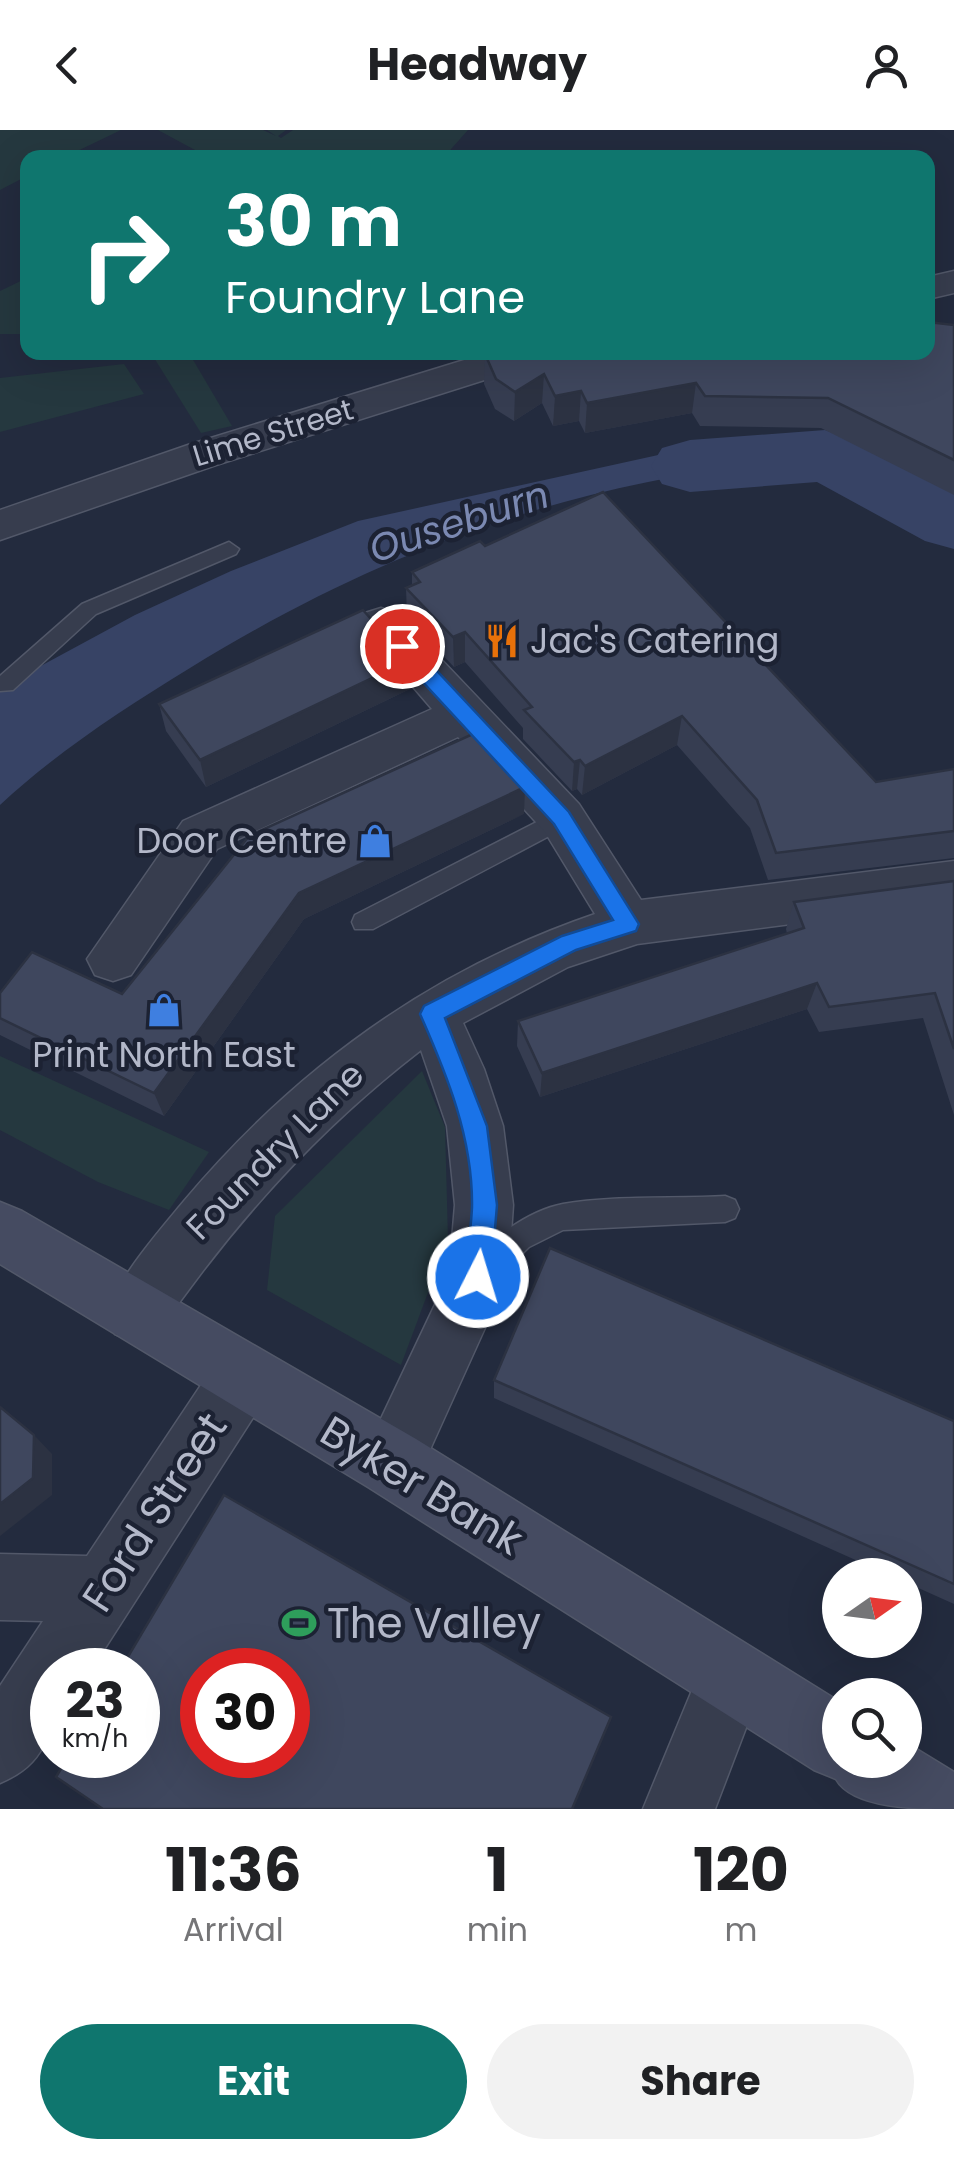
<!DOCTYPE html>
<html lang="en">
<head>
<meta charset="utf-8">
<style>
	:root { --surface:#fff; --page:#f2f2f2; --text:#202124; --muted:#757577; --accent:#0f766e }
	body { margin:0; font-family:Poppins,sans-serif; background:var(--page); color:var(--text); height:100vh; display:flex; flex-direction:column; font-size:38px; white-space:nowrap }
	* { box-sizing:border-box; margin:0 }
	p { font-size:32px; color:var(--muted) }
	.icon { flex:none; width:55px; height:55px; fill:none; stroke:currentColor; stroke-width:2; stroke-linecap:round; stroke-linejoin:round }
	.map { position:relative; height:1679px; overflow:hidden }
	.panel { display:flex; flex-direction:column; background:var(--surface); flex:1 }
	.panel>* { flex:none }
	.guide { position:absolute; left:20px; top:20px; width:915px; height:210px; border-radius:20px; box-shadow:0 10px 40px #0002; background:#0f766e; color:#fff; overflow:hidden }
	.needle { width:65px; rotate:76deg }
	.tools { position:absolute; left:822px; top:1428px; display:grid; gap:20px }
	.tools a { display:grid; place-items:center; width:100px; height:100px; border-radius:50%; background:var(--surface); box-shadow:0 10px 40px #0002; font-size:50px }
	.speed { position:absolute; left:30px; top:1518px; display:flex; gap:20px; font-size:50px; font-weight:700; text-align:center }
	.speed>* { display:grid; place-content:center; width:130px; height:130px; border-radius:50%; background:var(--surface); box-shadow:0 10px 40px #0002; line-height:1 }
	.speed small { font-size:25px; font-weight:400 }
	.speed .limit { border:15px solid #d22; background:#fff; color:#111 }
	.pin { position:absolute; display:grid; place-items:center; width:85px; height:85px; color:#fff; margin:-42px; border:5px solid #fff; border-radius:50%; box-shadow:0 2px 10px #0007 }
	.me { position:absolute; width:110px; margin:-55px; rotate:5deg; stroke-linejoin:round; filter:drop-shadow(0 0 8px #0008) }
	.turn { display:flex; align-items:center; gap:35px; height:210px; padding:0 40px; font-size:45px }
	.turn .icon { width:130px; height:130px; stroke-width:2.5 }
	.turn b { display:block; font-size:70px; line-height:85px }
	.eta { display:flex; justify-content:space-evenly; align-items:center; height:170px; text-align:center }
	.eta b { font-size:60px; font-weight:700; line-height:70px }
	.primary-button { display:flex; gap:20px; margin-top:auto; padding:20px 40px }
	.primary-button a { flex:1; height:115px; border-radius:60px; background:var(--accent); color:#fff; font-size:40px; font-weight:700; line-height:115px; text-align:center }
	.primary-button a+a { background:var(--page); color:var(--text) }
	header { display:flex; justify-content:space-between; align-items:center; height:130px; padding:0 40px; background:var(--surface); font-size:45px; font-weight:700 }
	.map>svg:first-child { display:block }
</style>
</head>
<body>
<header><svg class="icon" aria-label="back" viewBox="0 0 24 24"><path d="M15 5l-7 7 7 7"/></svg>Headway<svg class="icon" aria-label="person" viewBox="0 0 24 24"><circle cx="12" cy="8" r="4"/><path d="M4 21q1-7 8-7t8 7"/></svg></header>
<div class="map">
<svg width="954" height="1679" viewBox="0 0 954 1679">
	<rect width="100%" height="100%" fill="#232b3e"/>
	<!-- green -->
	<g fill="#25383f">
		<path d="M0 0H121L65 27 28 28 27 46 0 60Z"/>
		<path d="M158 0H263L276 6 267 0H286L278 6 281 8 293 0H468L444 27 182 28 195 20Z"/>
		<path d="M27 148V204H0V161Z"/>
		<path d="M151 223H189L232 296 201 303Z"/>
		<path d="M124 234 144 264 0 302V248Z"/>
		<path d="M0 926 209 1022 169 1080 98 1052 0 1000Z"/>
		<path d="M422 941 445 997 448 1109 401 1235 267 1160 275 1086Z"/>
	</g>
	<!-- water -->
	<path fill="#374365" d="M773 315 825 326C584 349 397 411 190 538 123 579 57 622 0 675V558L135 485 231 441 358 391 681 320Z"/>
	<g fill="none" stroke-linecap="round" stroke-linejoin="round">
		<!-- river -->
		<path fill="#374365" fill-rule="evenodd" d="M825 300 899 326 954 356V419L925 411 817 352 690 362 662 354 651 336 662 318 690 310Z"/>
		<!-- service casing -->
		<g stroke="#525869" stroke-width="3">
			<g id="service">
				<path d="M229 412 239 419 236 424 96 484 13 560 0 561V546L82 474Z"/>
				<path d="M562 679 570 681 574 688 570 695 373 799H355L352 792 355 785Z"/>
				<path d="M725 1066 735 1070 739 1079 735 1088 725 1092 563 1100 529 1117 495 1150 485 1154 475 1150 471 1140C484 1110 531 1080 563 1074 613 1065 674 1069 725 1066Z"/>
			</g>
		</g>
		<!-- minor casing -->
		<g stroke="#525869" stroke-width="3">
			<g id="minor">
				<path d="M954 141V163L928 169V147Z"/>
				<path d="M569 222 564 231 497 246 216 335 0 410V380L188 315 474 227 494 222Z"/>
				<path d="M381 478 397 483 579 674 641 770 954 731V773L637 814 568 837 463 893 484 939 503 996 513 1075 508 1147 414 1355 392 1365 370 1355 360 1333 449 1145 455 1075 447 996 421 920C316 1001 233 1094 157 1204L136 1212 115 1204 106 1183C123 1142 155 1106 184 1071 295 939 431 840 595 784L545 702 458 607 217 719 131 845 113 851 95 845 87 829 183 691 432 579 359 494 365 483Z"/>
				<path d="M243 1216 265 1225 274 1247 265 1269 91 1540H52C52 1592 55 1630 0 1653V1556L43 1491 0 1490V1424L87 1426 221 1225Z"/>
				<path d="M731 1514 755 1524 765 1548 715 1679H643L707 1524Z"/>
			</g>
		</g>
		<!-- secondary casing -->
		<g stroke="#525869" stroke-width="3">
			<path id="secondary" d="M0 1072 22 1081 416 1309 840 1572V1630H905V1612L954 1642V1679C919 1679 853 1679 836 1649L814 1640 368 1357 0 1134Z"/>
		</g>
		<!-- service -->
		<use href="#service" fill="#373d4e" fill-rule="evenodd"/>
		<!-- minor -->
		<use href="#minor" fill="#373d4e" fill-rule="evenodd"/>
		<!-- secondary -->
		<use href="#secondary" fill="#454b61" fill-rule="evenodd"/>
	</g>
	<!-- wall -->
	<g fill="#363d51">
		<path d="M954 195V365L821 298 700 296 692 283 585 303 579 291 553 296 542 273 514 291 495 279 484 254 485 224Z"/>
		<path d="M485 416 876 652 954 639V728L768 750 750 698 677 615 582 665 577 659 572 661 523 609V598L465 532 454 537 407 488 406 458 412 455V442Z"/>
		<path d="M408 531 410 559 206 657 166 601 159 574Z"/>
		<path d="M524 684 304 789 164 986 0 905V863L122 864Z"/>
		<path d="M954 751V985L923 888 819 902 807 879 540 967 517 916 518 891 787 804 786 799 794 772Z"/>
		<path d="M494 1250 954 1291V1474L905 1452V1445H889L494 1268Z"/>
	</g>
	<!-- shaded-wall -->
	<g fill="#2c3242">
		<path d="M544 244 542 273 514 291 515 262Z"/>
		<path d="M696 253 692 283 585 303 587 273Z"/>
		<path d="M581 261 579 291 553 296 555 266Z"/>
		<path d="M465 502V532L454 537 453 507Z"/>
		<path d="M408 531 410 559 206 657 200 630Z"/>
		<path d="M682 586 677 615 582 665 585 636Z"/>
		<path d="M580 630 577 659 572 661 574 632Z"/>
		<path d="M525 657 524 684 304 789 164 986 154 963 299 763Z"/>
		<path d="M817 853 807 879 540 967 542 943Z"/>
		<path d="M34 1305 52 1324V1365L0 1406V1374Z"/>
	</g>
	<!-- building -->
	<g fill="#3f475e" stroke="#2c3242" stroke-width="2.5" fill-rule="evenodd">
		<path d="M928 192 954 195V330L828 268 705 266 696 253 587 273 581 261 555 266 544 244 515 262 496 249 485 224 491 222H928Z"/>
		<path d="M603 362 876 652 954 639V701L776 723 757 670 682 586 585 636 580 630 574 632 524 580 532 577 465 502 453 507 406 458 420 452 412 442 480 411 485 416Z"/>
		<path d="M363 480 408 531 200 630 159 574Z"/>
		<path d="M475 603 525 657 299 763 154 963 0 888V863L32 822 122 864 249 706Z"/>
		<path d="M954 751V919L935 863 829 877 817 853 542 943 518 891 804 798 794 772Z"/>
		<path d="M550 1118 954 1291V1454L494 1250Z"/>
		<path d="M0 1277 34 1305 33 1348 0 1374Z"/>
		<path d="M224 1365 611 1587 572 1679H103L56 1647 69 1625H138V1540H120ZM202 1540H288V1625H202Z"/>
	</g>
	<!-- route -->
	<path fill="#1a73e8" stroke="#114b97" stroke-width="2.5" d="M402 509 409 511 569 682 639 794 636 801 576 820 445 888 487 996 497 1075 491 1147 487 1155 478 1159 469 1155 465 1147C467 1124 471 1100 472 1077 473 1008 447 945 420 884L424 876 562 806 613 790 554 694 395 522V511Z"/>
	<!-- icons -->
	<defs>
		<g id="restaurant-bare" transform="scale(2.7)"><path d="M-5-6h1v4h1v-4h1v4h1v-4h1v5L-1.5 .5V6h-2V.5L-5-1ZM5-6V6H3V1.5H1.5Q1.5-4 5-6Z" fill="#e8710a" stroke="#1c2233" stroke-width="2.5" paint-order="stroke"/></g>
		<g id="shop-bare" transform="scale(2.7)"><path d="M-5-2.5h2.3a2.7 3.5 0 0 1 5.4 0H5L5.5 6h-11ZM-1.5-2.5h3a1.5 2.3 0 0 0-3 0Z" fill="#3f7fe0" stroke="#1c2233" stroke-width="2.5" paint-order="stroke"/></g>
		<g id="stadium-bare" transform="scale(2.7)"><path d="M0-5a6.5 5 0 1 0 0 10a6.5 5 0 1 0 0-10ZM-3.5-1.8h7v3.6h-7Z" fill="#2e9e5b" stroke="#1c2233" stroke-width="2.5" paint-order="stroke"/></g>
	</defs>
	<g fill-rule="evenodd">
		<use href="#restaurant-bare" x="502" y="511"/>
		<use href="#shop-bare" x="375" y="711"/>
		<use href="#shop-bare" x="164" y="880"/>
		<use href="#stadium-bare" x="299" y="1493"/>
	</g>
	<g text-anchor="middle" stroke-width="9" stroke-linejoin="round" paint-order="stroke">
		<!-- far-street labels -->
		<g font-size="30" fill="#b3b8c9" stroke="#1c2233">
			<text transform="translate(273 303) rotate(-17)" y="10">Lime Street</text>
		</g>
		<!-- poi labels -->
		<g font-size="35" fill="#b3b8c9" stroke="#1c2233" text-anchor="start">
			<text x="530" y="523">Jac's Catering</text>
			<text x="347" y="723" text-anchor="end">Door Centre</text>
			<text x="164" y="937" text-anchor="middle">Print North East</text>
		</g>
		<!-- street labels -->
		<g font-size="35" fill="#b3b8c9" stroke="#1c2233">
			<text transform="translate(275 1021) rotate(-45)" y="12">Foundry Lane</text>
		</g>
		<!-- water labels -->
		<g font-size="38" font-style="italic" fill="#7b89b2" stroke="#1c2233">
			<text transform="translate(459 392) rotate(-18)" y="13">Ouseburn</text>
		</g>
		<!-- near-street labels -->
		<g font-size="42" fill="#b3b8c9" stroke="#1c2233">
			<text transform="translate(422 1355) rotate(31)" y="15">Byker Bank</text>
			<text transform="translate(154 1382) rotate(-57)" y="15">Ford Street</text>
		</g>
		<!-- near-poi labels -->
		<g font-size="42" fill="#b3b8c9" stroke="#1c2233" text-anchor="start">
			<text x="327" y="1508">The Valley</text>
		</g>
	</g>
</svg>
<div class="tools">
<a><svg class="needle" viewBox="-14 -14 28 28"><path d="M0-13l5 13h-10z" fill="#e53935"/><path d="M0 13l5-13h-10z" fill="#757577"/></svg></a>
<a><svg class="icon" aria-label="search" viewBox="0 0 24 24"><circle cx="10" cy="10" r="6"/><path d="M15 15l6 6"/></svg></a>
</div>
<div class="speed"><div>23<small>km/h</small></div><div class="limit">30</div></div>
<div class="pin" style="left:402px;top:516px;background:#d93025"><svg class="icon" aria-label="arrive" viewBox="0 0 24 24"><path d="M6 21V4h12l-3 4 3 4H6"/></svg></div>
<svg class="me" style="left:478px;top:1147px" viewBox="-20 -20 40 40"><circle r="17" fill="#1a73e8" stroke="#fff" stroke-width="3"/><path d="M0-11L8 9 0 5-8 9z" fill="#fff"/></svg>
<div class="guide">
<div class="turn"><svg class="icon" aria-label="right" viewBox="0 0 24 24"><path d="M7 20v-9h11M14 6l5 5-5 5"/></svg><div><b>30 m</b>Foundry Lane</div></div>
</div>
</div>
<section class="panel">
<div class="eta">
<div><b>11:36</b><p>Arrival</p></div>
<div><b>1</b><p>min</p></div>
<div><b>120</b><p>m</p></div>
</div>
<div class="primary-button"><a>Exit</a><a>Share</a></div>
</section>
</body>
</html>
